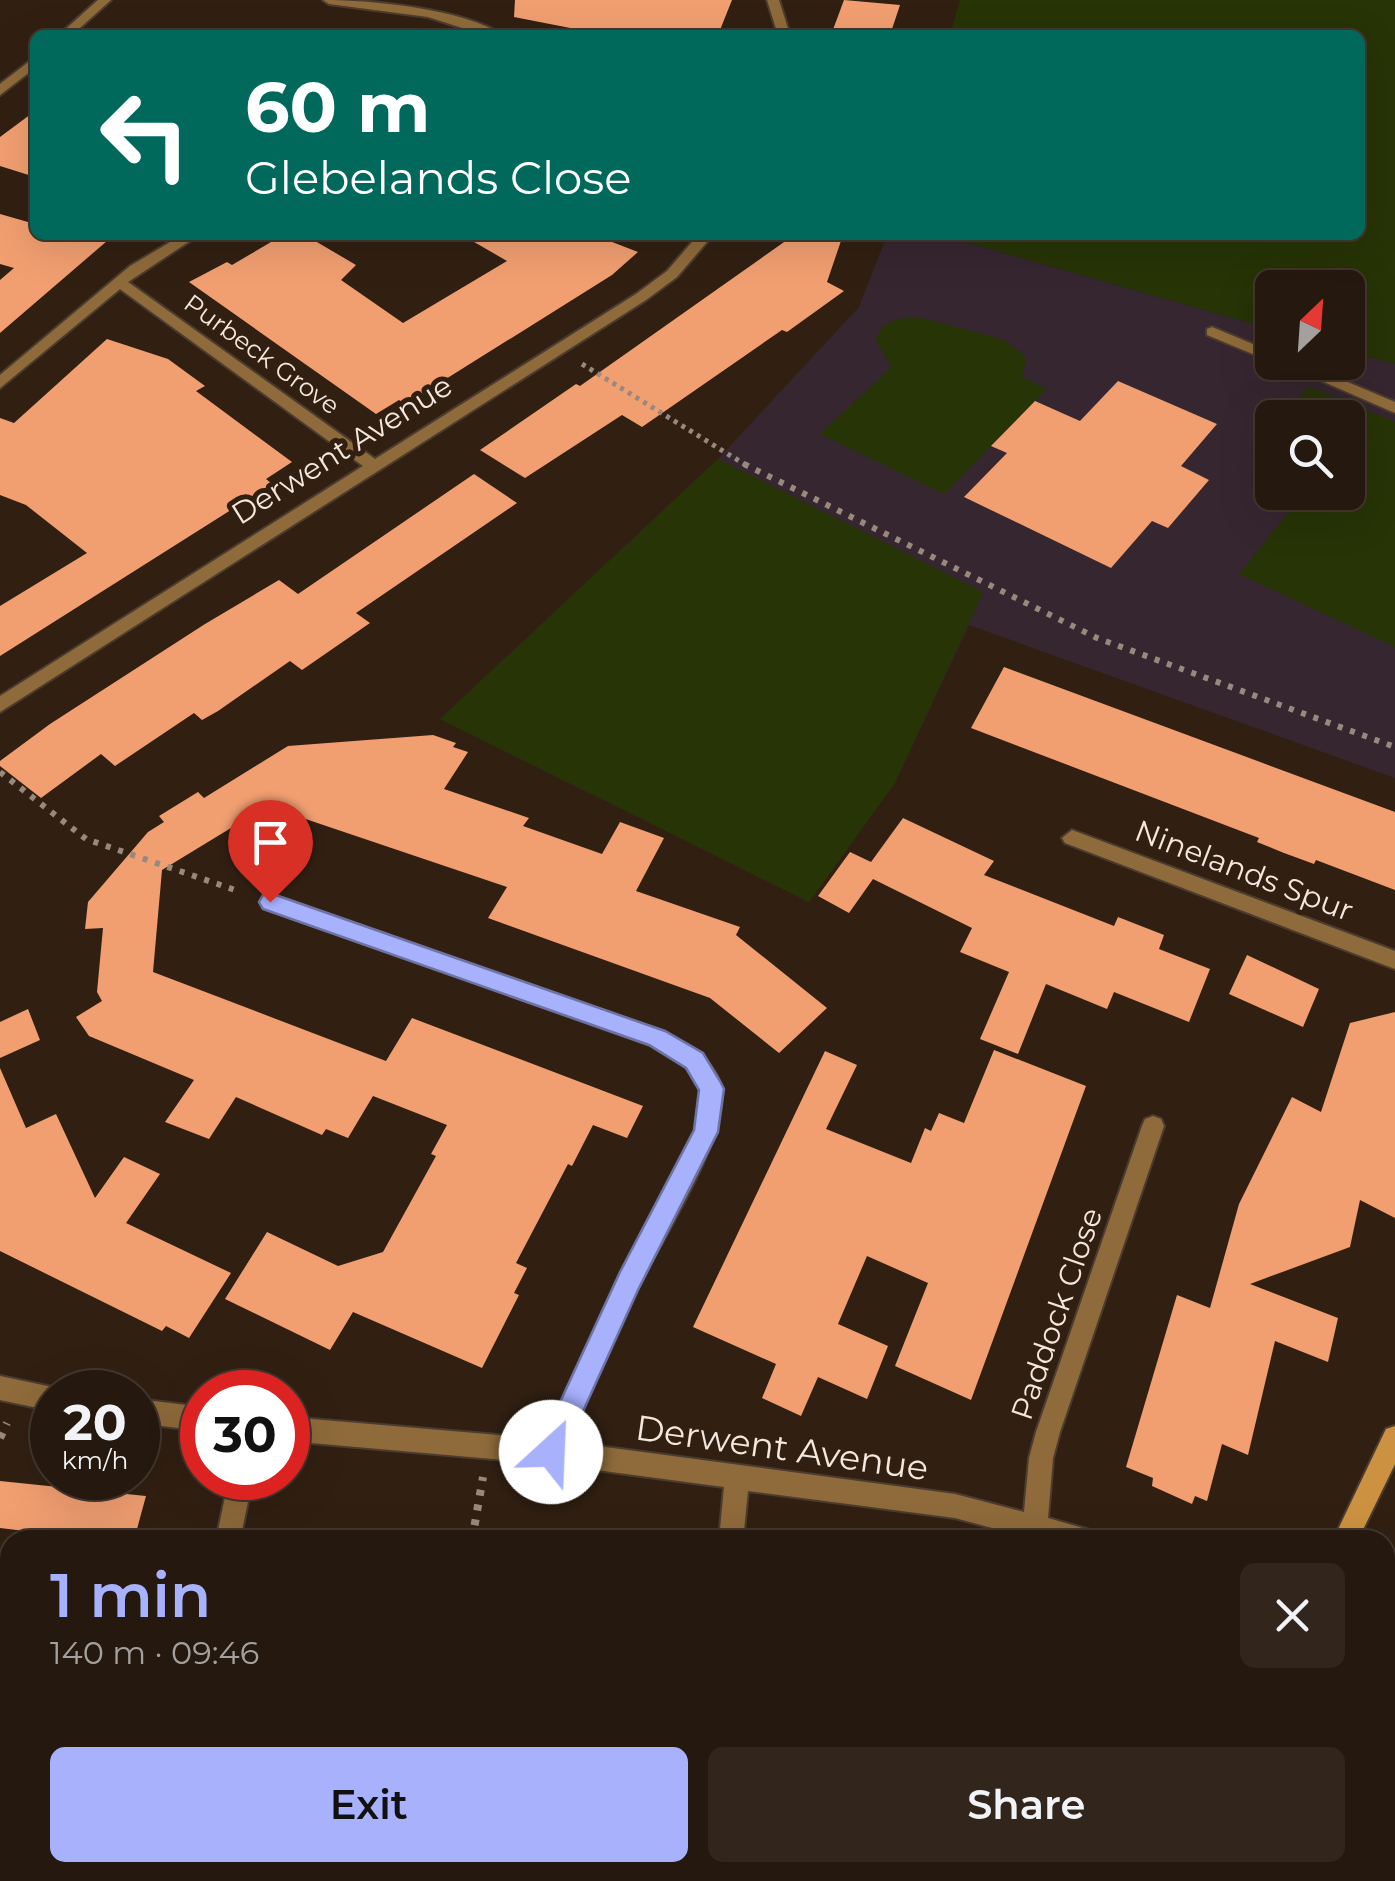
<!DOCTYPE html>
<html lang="en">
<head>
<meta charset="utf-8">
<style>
	:root { --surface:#25180e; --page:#31251c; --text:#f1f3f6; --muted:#a3a09e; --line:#42372e; --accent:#a7b1fc }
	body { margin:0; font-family:Montserrat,sans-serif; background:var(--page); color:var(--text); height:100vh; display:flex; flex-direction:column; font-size:38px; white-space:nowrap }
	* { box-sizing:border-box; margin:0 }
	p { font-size:32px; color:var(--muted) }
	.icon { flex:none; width:55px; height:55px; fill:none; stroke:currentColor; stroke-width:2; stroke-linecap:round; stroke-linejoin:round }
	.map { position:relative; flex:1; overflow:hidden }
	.drawer { position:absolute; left:0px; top:1530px; width:1395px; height:352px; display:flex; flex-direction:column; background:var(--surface); border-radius:30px 30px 0 0; box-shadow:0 10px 40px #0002,0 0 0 2px var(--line) }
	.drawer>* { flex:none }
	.hud { position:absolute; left:30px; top:30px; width:1335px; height:210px; border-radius:15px; box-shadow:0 10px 40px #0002,0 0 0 2px var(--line); background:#00695c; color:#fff; overflow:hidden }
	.needle { width:65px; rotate:25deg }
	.buttons { position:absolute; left:1255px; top:270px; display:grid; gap:20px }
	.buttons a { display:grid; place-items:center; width:110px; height:110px; border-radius:15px; background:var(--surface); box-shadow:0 10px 40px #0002,0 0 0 2px var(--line); font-size:50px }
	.speed { position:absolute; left:30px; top:1370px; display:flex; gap:20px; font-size:50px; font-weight:700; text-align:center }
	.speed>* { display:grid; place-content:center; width:130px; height:130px; border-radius:50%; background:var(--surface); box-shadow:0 10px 40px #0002,0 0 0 2px var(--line); line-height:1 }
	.speed small { font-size:25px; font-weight:400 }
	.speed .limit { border:15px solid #d22; background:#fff; color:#111 }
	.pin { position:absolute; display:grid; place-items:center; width:85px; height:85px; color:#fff; margin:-102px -42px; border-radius:50% 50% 50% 0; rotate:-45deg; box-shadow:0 0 10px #0007 }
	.pin .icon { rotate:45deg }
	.me { position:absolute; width:110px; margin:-55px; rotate:25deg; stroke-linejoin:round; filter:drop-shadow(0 0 8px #0008) }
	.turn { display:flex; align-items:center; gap:35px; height:210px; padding:0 50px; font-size:45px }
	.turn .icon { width:130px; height:130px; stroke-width:2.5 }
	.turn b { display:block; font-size:70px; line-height:85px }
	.round { display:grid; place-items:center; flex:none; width:105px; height:105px; border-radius:15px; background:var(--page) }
	.head { display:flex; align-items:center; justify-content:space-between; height:170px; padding:0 50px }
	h1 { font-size:60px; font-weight:600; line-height:75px; color:var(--accent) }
	.button { display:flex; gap:20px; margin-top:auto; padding:20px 50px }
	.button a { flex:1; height:115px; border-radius:15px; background:var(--accent); color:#111; font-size:40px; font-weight:600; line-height:115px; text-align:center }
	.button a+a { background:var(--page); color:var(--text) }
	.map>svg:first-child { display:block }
</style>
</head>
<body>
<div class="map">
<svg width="1395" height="1881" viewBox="0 0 1395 1881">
	<rect width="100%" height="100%" fill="#312012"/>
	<!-- education -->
	<path fill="#362630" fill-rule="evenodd" d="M887 235H941L1272 329V362H1348V351L1395 364V778L969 625 895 783 809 902 440 719 718 459 859 307ZM1272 418H1348V492H1272Z"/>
	<!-- green -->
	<g fill="#273406">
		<path d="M960 0H1395V364L1348 351V288H1272V329L941 235H1360V35H950Z"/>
		<path d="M922 318 1002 339 1021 352 1026 360 1022 377 1047 389 944 494 820 434 892 367 876 340C882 319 902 317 922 318Z"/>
		<path d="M1309 386 1395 422V647L1239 574 1304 493 1348 492V418L1283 417Z"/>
		<path d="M718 459 983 592 895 783 809 902 440 719Z"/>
		<path d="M1385 1815 1395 1822V1881H1253L1255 1873 1385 1872Z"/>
	</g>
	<!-- building -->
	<g fill="#f19f71">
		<path d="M515 0H732L718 35H606L514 17Z"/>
		<path d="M844 0 900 5 890 35H831Z"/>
		<path d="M35 111V177L0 166V137Z"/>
		<path d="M0 214 35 224V235H114L0 333V280L14 268 0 264Z"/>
		<path d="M283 235H305L356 265 341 280 403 323 507 261 462 235H594L638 252 612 275 406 404 399 400 376 414 189 282 227 262 232 265Z"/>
		<path d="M794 235H843L827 282 844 291 787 332 782 330 642 427 622 415 525 478 480 450 576 384 580 386Z"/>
		<path d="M107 339 168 359 205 386 196 391 292 462 266 479 272 484 0 656V606L87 553 26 505 0 495V418L14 423Z"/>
		<path d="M1118 381 1217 424 1181 466 1209 480 1168 528 1152 521 1111 568 964 497 1007 453 991 446 1035 401 1080 421Z"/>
		<path d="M474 474 517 503 356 613 370 623 302 670 290 661 218 711 202 720 194 713 115 766 101 754 41 798 0 766V761L50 724 205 624 279 580 298 594Z"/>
		<path d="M1004 667 1395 812V890L1316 860 1314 864 1284 853 1257 842 1259 838 971 728Z"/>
		<path d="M433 735 456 743 453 747 468 752 444 789 529 818 523 826 602 854 620 822 664 838 636 891 740 927 736 935 827 1008 779 1053 710 998 488 918 507 887 267 806 162 870 153 972 386 1061 412 1018 643 1106 627 1138 593 1125 572 1166 568 1164 516 1263 527 1268 514 1293 519 1295 482 1368 353 1312 330 1350 225 1299 267 1232 338 1266 383 1252 436 1156 431 1154 447 1125 373 1096 348 1138 326 1129 322 1135 236 1097 209 1139 165 1122 194 1080 89 1036 76 1017 102 1001 97 992 103 928 85 929 88 902 148 832 164 822 159 816 198 792 204 798 288 746Z"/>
		<path d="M903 818 994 861 984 875 1114 926 1118 917 1164 935 1159 949 1210 969 1189 1022 1114 992 1107 1009 1046 984 1018 1054 980 1039 1009 972 960 952 972 928 873 879 849 913 818 896 850 852 871 862Z"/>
		<path d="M1247 955 1319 989 1303 1027 1229 994Z"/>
		<path d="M28 1009 40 1040 0 1058V1022Z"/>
		<path d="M1395 1012V1218L1360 1200 1350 1247 1250 1284 1338 1318 1328 1362 1275 1341 1248 1455 1222 1444 1207 1501 1195 1496 1192 1504 1152 1486 1153 1478 1126 1467 1177 1295 1210 1308 1239 1204 1292 1097 1321 1112 1350 1023Z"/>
		<path d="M994 1050 1086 1086 971 1400 895 1366 928 1283 867 1256 838 1324 888 1346 867 1399 818 1377 801 1416 762 1398 776 1364 693 1327 825 1051 857 1065 826 1129 911 1163 925 1128 931 1131 939 1113 964 1123Z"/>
		<path d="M0 1068 26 1128 56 1114 95 1198 124 1157 160 1174 126 1223 231 1273 189 1338 166 1326 162 1331 0 1251Z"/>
		<path d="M0 1481 146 1496 134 1540H58L59 1535 0 1528Z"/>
	</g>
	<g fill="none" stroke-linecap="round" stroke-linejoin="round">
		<!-- lane casing -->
		<g stroke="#4c3c2f" stroke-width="4">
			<g id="lane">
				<path d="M1212 327 1272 352V362L1207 335V329Z"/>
				<path d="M1278 362H1300L1395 402V413Z"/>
			</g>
		</g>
		<!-- street casing -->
		<g stroke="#4c3c2f" stroke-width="4">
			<g id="street">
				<path d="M98 0H111L72 35H59Z"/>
				<path d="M323 0C373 0 462 9 503 35H484L428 17 329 4Z"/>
				<path d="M767 0H779L790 35H778Z"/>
				<path d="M35 57V68L0 95V84Z"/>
				<path d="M182 235H199L128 282 375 459 636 294 667 271 698 235H713L677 277 646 300 0 712V696L363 466 120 289 0 388V375L130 266Z"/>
				<path d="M1072 830 1395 951V969L1065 843 1062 838Z"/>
				<path d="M270 894 664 1032C686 1045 718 1061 721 1090 727 1140 661 1240 638 1287 613 1338 591 1391 568 1442L955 1494 1024 1512 1029 1458 1036 1432 1142 1126 1145 1119 1153 1116 1161 1119 1164 1126 1060 1432 1053 1458 1048 1518 1093 1531 1096 1540H1037L955 1518 748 1491 743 1540H719L724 1487 551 1464 288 1441V1417L544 1439 621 1273 695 1131 700 1090 687 1068 650 1045 263 908 260 902 263 896Z"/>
				<path d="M0 1376 52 1387 61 1392H52V1411L0 1400Z"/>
				<path d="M138 1399 202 1407V1431L138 1423Z"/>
				<path d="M229 1478H253L240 1540H216Z"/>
				<path d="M129 1872H157L155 1881H127Z"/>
				<path d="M684 1872H712L711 1881H683Z"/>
			</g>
		</g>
		<!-- secondary casing -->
		<g stroke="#4c3c2f" stroke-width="4">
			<g id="secondary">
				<path d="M1395 1426V1464L1358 1540H1333L1386 1429Z"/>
				<path d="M1192 1872H1220L1216 1881H1188Z"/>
			</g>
		</g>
		<!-- path-far2 -->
		<path stroke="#98897e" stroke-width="5" stroke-dasharray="4 5" stroke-linecap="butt" d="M582 364 749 467"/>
		<!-- path-far1 -->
		<g stroke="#98897e" stroke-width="6" stroke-dasharray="5 8" stroke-linecap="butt">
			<path d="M744 464 1097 638 1395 747"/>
			<path d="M0 772 86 839 241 892"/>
		</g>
		<!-- path -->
		<g stroke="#98897e" stroke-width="8" stroke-dasharray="6 9" stroke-linecap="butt">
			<path d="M0 1438 7 1423"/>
			<path d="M472 1540 483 1477"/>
			<path d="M413 1881 415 1872"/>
		</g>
		<!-- lane -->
		<use href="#lane" fill="#8f6b3b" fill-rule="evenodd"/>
		<!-- street -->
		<use href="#street" fill="#8f6b3b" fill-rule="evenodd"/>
		<!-- secondary -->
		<use href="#secondary" fill="#cc9241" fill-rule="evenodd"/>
	</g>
	<!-- route -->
	<path fill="#a7b1fc" stroke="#6d73a4" stroke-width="2.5" d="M270 893 665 1031 703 1053 720 1081 724 1089 718 1132 638 1290 560 1462 551 1466 541 1462 537 1452 620 1272 694 1130 699 1090 686 1068 649 1045 263 909 259 902 263 895Z"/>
	<g text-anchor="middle" stroke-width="10" stroke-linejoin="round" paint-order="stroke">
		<!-- far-street labels -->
		<g font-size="25" fill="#f3e7de" stroke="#312012">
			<text transform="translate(262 354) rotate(36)" y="9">Purbeck Grove</text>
		</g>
		<!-- street labels -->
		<g font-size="30" fill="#f3e7de" stroke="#312012">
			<text transform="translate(342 450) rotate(-32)" y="10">Derwent Avenue</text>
			<text transform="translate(1244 871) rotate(21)" y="10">Ninelands Spur</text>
			<text transform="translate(1057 1314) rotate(-71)" y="10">Paddock Close</text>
		</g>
		<!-- near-street labels -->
		<g font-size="35" fill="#f3e7de" stroke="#312012">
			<text transform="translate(782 1448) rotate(8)" y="12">Derwent Avenue</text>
		</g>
	</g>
</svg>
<div class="buttons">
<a><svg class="needle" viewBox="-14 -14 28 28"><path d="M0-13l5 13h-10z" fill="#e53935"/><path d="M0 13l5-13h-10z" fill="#a3a09e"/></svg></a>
<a><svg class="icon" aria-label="search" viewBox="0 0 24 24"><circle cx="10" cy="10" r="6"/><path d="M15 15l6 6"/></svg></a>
</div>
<div class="speed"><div>20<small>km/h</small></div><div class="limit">30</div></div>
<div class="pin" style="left:270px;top:902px;background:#d93025"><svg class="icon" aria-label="arrive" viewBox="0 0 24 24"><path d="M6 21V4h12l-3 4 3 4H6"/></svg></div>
<svg class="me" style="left:551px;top:1452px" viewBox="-20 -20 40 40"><circle r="19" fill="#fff"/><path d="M0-13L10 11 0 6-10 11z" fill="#a7b1fc"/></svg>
<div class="hud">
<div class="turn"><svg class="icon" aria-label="left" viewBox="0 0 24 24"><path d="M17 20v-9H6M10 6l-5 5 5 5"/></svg><div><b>60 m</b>Glebelands Close</div></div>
</div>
<section class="drawer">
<div class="head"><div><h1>1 min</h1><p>140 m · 09:46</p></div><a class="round"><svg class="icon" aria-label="close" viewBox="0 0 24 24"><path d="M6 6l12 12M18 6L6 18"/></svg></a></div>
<div class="button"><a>Exit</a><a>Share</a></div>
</section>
</div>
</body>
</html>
